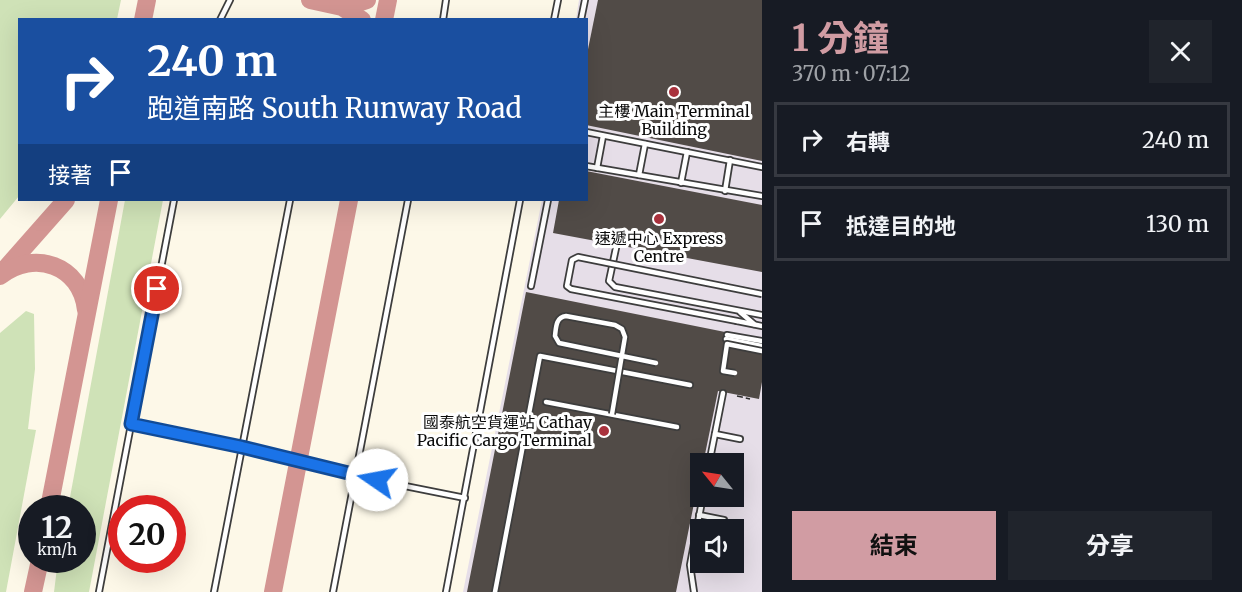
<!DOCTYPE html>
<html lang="zh-TW">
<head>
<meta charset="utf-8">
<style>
	:root { --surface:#171b24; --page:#20242c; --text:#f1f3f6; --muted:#9ea1a6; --line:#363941; --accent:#d19ca3 }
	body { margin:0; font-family:Merriweather,"Noto Sans TC",serif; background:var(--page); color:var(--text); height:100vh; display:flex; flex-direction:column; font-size:22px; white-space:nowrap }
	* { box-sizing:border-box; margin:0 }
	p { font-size:20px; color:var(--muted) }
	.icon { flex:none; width:33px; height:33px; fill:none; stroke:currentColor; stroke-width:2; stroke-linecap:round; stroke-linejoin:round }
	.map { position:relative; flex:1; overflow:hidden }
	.details { display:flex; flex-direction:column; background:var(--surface); width:480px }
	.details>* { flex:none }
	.top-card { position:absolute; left:18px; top:18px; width:570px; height:183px; border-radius:0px; box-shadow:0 6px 24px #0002; background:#1a4fa0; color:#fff; overflow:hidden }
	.needle { width:39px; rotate:300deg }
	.controls { position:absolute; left:690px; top:453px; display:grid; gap:12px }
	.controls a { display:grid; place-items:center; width:54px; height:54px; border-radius:0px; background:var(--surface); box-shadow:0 6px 24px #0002; font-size:30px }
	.speed { position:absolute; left:18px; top:495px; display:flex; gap:12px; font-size:30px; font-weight:700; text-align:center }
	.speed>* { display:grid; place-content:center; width:78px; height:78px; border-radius:50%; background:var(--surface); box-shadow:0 6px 24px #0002; line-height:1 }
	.speed small { font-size:15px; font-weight:400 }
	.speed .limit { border:9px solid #d22; background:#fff; color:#111 }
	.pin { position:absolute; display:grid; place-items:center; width:51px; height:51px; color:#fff; margin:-26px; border:3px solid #fff; border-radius:50%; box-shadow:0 2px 6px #0007 }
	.me { position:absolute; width:66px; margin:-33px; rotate:282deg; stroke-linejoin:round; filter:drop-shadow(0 0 4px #0008) }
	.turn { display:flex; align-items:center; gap:21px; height:126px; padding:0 30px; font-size:27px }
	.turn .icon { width:78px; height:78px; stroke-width:2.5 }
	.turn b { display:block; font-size:42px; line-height:51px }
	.then { display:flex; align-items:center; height:57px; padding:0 30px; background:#0003; gap:12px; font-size:22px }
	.round { display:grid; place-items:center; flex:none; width:63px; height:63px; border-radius:0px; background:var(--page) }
	.summary { display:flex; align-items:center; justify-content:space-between; height:102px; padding:0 30px }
	h1 { font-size:36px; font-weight:700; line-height:45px; color:var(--accent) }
	.button { display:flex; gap:12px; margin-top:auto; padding:12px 30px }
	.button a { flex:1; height:69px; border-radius:0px; background:var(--accent); color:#111; font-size:24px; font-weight:700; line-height:69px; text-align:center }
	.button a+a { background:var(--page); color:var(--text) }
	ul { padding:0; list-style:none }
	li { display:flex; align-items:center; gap:18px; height:75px; margin:0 12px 9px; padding:0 18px; border:3px solid var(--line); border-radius:0px }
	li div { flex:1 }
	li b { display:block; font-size:22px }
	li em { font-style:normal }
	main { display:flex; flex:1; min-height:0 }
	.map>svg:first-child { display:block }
</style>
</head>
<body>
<main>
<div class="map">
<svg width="762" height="592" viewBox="0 0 762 592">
	<rect width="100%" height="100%" fill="#fdf8e8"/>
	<!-- industrial -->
	<path fill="#e6dee8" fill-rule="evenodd" d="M579 0H762V592H463L542 200H586V20L576 19ZM700 464H734V496H700ZM700 530H734V562H700Z"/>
	<!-- green -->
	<g fill="#cfe2b7">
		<path d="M0 0H121L117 19 20 20 19 196 0 219Z"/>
		<path d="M125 200H163L89 592H54L58 560H82V508H68Z"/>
		<path d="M26 311 34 314 35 369 28 429 36 430 6 592H0V333Z"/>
	</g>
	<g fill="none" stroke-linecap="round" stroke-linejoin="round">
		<!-- taxiway -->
		<g stroke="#d39592" stroke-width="18">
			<path d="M310 0 342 7 362 20"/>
			<path d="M338 5H352L367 0"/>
			<path d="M143 20 147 0"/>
			<path d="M384 20 388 0"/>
			<path d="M6 268 66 200"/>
			<path d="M0 276C34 249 81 265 86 310"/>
			<path d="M49 508 109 200"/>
			<path d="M33 592 40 560"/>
			<path d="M273 592 349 200"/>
		</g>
	</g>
	<!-- building -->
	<g fill="#514b47">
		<path d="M598 0H762V161L586 125V59Z"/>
		<path d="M586 171 762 205V272L553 233 559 200H586Z"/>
		<path d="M526 292 725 332 723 341 762 348V382L759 399 718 391 703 464H700V474L676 592H467Z"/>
	</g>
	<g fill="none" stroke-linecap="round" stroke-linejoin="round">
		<!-- lane casing -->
		<g stroke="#3d3d3d" stroke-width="8">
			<g id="lane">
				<path d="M220 20 230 0"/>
				<path d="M443 20 446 0"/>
				<path d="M554 20 558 0"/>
				<path d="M581 20 585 0"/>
				<path d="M586 132 762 167"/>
				<path d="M586 166 762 196"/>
				<path d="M597 168 603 136"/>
				<path d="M639 175 645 144"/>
				<path d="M681 183 687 152"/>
				<path d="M725 191 730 160"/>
				<path d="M616 248 609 281 615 287 762 315"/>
				<path d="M531 286 548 200"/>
				<path d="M740 312 754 324"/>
				<path d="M737 321 762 326"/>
				<path d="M727 335 762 341"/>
				<path d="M726 339 762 346"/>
				<path d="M546 402 677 427"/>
				<path d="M131 424 242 447 355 476 465 498"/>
				<path d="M715 434 740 439"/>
				<path d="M709 464 723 393"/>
				<path d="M699 515 724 520"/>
				<path d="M99 592 174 200"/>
				<path d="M214 592 290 200"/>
				<path d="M333 592 408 200"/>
				<path d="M446 592 520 200"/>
				<path d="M495 592 540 356 690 385"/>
				<path d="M694 592 690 565 703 496"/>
			</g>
		</g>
		<!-- path -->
		<path stroke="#2c2c2c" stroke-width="1.5" stroke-dasharray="6 3" stroke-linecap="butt" d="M737 396 750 399"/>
		<!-- lane -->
		<use href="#lane" stroke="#fff" stroke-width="4.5"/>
		<!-- lane-bridge casing -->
		<g stroke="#3d3d3d" stroke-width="8" stroke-linecap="butt">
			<g id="lane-bridge">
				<path d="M737 321 571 289 567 286 572 260 578 257 762 294"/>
				<path d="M735 373 723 371 727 344 762 351"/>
				<path d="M612 414 625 337 622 329 615 325 566 316C556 317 556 327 555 336L559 343 656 363"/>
			</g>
		</g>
		<!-- lane-bridge -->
		<use href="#lane-bridge" stroke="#fff" stroke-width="4.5"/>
	</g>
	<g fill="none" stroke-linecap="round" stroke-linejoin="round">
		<!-- route casing -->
		<g stroke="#114b97" stroke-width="15">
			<path id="route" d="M157 289 131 424 242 447 377 480"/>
		</g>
		<!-- route -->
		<use href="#route" stroke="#1a73e8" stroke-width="10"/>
	</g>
	<!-- markers -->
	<g fill="#a9323d" stroke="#fff" stroke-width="2">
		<circle cx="674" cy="92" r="6"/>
		<circle cx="659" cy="219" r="6"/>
		<circle cx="604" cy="431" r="6"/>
	</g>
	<g text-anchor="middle" stroke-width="6" stroke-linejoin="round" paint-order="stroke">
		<!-- poi labels -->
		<g font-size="16" fill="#0a0a0a" stroke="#fff">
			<text x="674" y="117">主樓 Main Terminal<tspan x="674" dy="18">Building</tspan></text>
			<text x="659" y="244">速遞中心 Express<tspan x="659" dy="18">Centre</tspan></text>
			<text x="592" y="428" text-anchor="end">國泰航空貨運站 Cathay<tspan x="592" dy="18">Pacific Cargo Terminal</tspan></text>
		</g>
	</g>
</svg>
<div class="controls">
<a><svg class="needle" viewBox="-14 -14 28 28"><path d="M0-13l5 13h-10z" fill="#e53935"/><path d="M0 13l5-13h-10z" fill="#9ea1a6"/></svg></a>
<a><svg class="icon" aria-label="sound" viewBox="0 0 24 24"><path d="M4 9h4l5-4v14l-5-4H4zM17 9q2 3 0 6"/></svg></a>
</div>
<div class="speed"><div>12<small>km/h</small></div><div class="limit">20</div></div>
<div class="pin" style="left:157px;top:289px;background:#d93025"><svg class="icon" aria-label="arrive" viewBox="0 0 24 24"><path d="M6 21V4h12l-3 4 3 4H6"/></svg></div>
<svg class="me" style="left:377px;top:480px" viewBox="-20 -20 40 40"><circle r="19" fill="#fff"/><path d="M0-13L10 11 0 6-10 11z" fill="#1a73e8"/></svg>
<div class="top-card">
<div class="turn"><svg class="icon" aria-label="right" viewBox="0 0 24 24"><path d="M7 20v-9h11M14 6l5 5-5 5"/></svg><div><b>240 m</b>跑道南路 South Runway Road</div></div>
<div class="then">接著<svg class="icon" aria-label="arrive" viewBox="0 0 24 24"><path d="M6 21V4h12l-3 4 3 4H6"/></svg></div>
</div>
</div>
<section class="details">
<div class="summary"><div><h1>1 分鐘</h1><p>370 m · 07:12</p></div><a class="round"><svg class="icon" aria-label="close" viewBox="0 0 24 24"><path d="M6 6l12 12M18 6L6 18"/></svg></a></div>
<ul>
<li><svg class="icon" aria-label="right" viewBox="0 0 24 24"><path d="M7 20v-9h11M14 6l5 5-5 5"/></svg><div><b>右轉</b></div><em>240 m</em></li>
<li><svg class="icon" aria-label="arrive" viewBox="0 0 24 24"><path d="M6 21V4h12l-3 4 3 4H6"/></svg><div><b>抵達目的地</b></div><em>130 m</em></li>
</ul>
<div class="button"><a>結束</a><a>分享</a></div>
</section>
</main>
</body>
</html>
